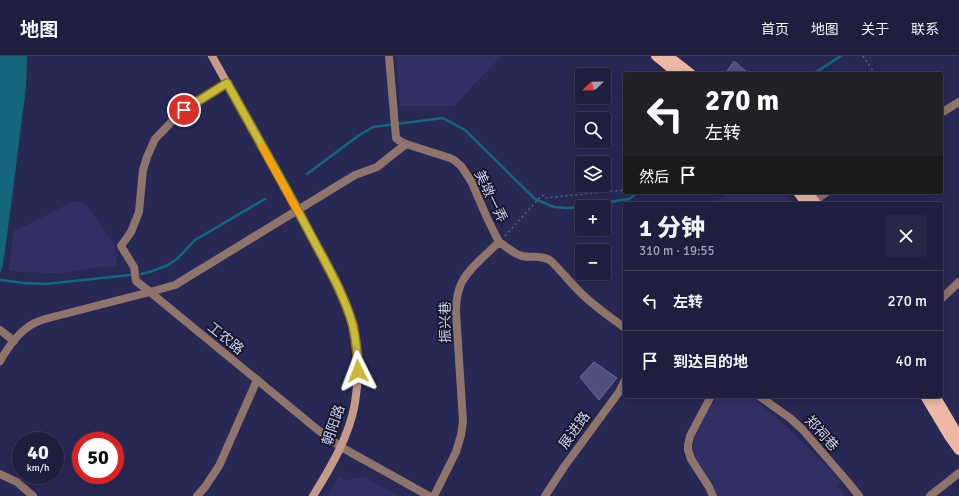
<!DOCTYPE html>
<html lang="zh">
<head>
<meta charset="utf-8">
<style>
	:root { --surface:#1e1e3f; --page:#262746; --text:#f1f3f6; --muted:#a1a2b0; --line:#3c3c59 }
	body { margin:0; font-family:Signika,"Noto Sans SC",sans-serif; background:var(--page); color:var(--text); height:100vh; display:flex; flex-direction:column; font-size:15px; white-space:nowrap }
	* { box-sizing:border-box; margin:0 }
	p { font-size:13px; color:var(--muted) }
	.icon { flex:none; width:22px; height:22px; fill:none; stroke:currentColor; stroke-width:2; stroke-linecap:round; stroke-linejoin:round }
	.map { position:relative; flex:1; overflow:hidden }
	.side { position:absolute; left:623px; top:146px; width:320px; height:196px; display:flex; flex-direction:column; background:var(--surface); border-radius:4px; box-shadow:0 2px 10px #0003,0 0 0 1px var(--line) }
	.side>* { flex:none }
	.banner { position:absolute; left:623px; top:16px; width:320px; height:122px; border-radius:4px; box-shadow:0 2px 10px #0003,0 0 0 1px var(--line); background:#202124; color:#fff; overflow:hidden }
	.needle { width:26px; rotate:248deg }
	.buttons { position:absolute; left:575px; top:12px; display:grid; gap:8px }
	.buttons a { display:grid; place-items:center; width:36px; height:36px; border-radius:4px; background:var(--surface); box-shadow:0 2px 10px #0003,0 0 0 1px var(--line); font-size:20px }
	.speed { position:absolute; left:12px; top:376px; display:flex; gap:8px; font-size:20px; font-weight:700; text-align:center }
	.speed>* { display:grid; place-content:center; width:52px; height:52px; border-radius:50%; background:var(--surface); box-shadow:0 2px 10px #0003,0 0 0 1px var(--line); line-height:1 }
	.speed small { font-size:10px; font-weight:400 }
	.speed .limit { border:6px solid #d22; background:#fff; color:#111 }
	.pin { position:absolute; display:grid; place-items:center; width:34px; height:34px; color:#fff; margin:-17px; border:2px solid #fff; border-radius:50%; box-shadow:0 1px 4px #0007 }
	.me { position:absolute; width:44px; margin:-22px; rotate:357deg; stroke-linejoin:round; filter:drop-shadow(0 0 3px #0008) }
	.turn { display:flex; align-items:center; gap:14px; height:84px; padding:0 16px; font-size:18px }
	.turn .icon { width:52px; height:52px; stroke-width:2.5 }
	.turn b { display:block; font-size:28px; line-height:34px }
	.then { display:flex; align-items:center; height:38px; padding:0 16px; background:#0003; gap:8px; font-size:15px }
	.round { display:grid; place-items:center; flex:none; width:42px; height:42px; border-radius:4px; background:var(--page) }
	.summary { display:flex; align-items:center; justify-content:space-between; height:68px; padding:0 16px }
	h1 { font-size:24px; font-weight:800; line-height:30px }
	ul { padding:0; list-style:none }
	li { display:flex; align-items:center; gap:12px; height:60px; padding:0 16px; border-top:1px solid var(--line) }
	li div { flex:1 }
	li b { display:block; font-size:15px }
	li em { font-style:normal }
	header { display:flex; align-items:center; gap:24px; box-sizing:border-box; height:56px; padding:0 20px; background:var(--surface); border-bottom:1px solid var(--line) }
	header strong { font-size:19px }
	nav { display:flex; gap:22px; margin-inline-start:auto; font-size:14px }
	.map>svg:first-child { display:block }
</style>
</head>
<body>
<header>
<strong>地图</strong>
<nav><a>首页</a><a>地图</a><a>关于</a><a>联系</a></nav>
</header>
<div class="map">
<svg width="959" height="440" viewBox="0 0 959 440">
	<rect width="100%" height="100%" fill="#282854"/>
	<!-- built -->
	<g fill="#313064">
		<path d="M396 0H501L454 50H400Z"/>
		<path d="M721 136H782L793 148H713L724 140Z"/>
		<path d="M74 145 80 146 86 149 115 189 117 209 60 217H44L9 215 13 176Z"/>
		<path d="M718 340H751L790 374 842 426 837 429 845 439 843 440H716L713 427 692 397V392L696 377 714 345Z"/>
		<path d="M339 420 346 424 364 421 401 440H327Z"/>
	</g>
	<!-- water -->
	<path fill="#14667c" d="M0 0H27L26 31 11 150 3 208 0 218Z"/>
	<g fill="none" stroke-linecap="round" stroke-linejoin="round">
		<!-- stream -->
		<g stroke="#14667c" stroke-width="2.5">
			<path d="M813 18 841 0"/>
			<path d="M307 118 358 80 373 71 443 62 465 74 535 143 554 151 570 152 629 143 639 136"/>
			<path d="M141 218 150 216 168 209 177 203 195 184 265 143"/>
			<path d="M0 224 24 227 46 228 130 219"/>
		</g>
	</g>
	<!-- building -->
	<g fill="#4e5080" stroke="#66699b">
		<path d="M734 5 749 18H725Z"/>
		<path d="M594 306 617 322 599 344 580 321Z"/>
	</g>
	<g fill="none" stroke-linecap="round" stroke-linejoin="round">
		<!-- path -->
		<g stroke="#5d5e84" stroke-width="1.5" stroke-dasharray="2 3" stroke-linecap="butt">
			<path d="M863 0 875 18"/>
			<path d="M505 180 542 139 545 142 625 134"/>
		</g>
		<!-- minor -->
		<g stroke="#8e746a" stroke-width="8">
			<path d="M0 274 14 285"/>
			<path d="M197 440 205 431 219 410 257 324"/>
		</g>
		<!-- tertiary -->
		<g stroke="#8e746a" stroke-width="8">
			<path d="M389 0 396 82 400 85 406 88 450 102 454 104 461 110 471 125 488 164 499 186"/>
			<path d="M227 27 181 56 155 83 147 101 143 114 139 156 131 176 121 190 134 211 136 225 150 236 175 229 355 119 377 111 406 88"/>
			<path d="M941 57 959 46"/>
			<path d="M810 148 827 136"/>
			<path d="M941 243 959 226"/>
			<path d="M0 305C7 293 16 279 28 271 33 267 39 265 45 263L150 236 318 374 341 391 429 440"/>
			<path d="M711 340 690 380 688 389V394L691 403 709 431 713 440"/>
			<path d="M759 340 790 362 802 373 847 425 859 440"/>
			<path d="M0 418 17 426 33 440"/>
			<path d="M434 440 456 396 461 379 463 366 456 256C456 246 457 237 461 228 468 213 487 198 499 186 507 191 514 198 522 200 532 202 543 199 551 205 561 215 569 225 579 235 592 249 609 260 625 272"/>
			<path d="M545 440 564 411 619 336 625 324"/>
			<path d="M930 440 959 417"/>
		</g>
		<!-- secondary -->
		<path stroke="#c49a8b" stroke-width="8" d="M212 0C243 57 275 113 306 170 323 203 344 235 353 271 359 296 359 322 355 347 349 381 331 411 313 440"/>
		<!-- primary -->
		<g stroke="#eeb8a4" stroke-width="10">
			<path d="M656 0 678 18"/>
			<path d="M668 0 691 18"/>
			<path d="M798 136 807 148"/>
			<path d="M808 136 816 148"/>
			<path d="M925 340 949 380 959 394"/>
			<path d="M935 340 955 374 959 382"/>
		</g>
	</g>
	<g fill="none" stroke-linecap="round" stroke-linejoin="round">
		<!-- route casing -->
		<g stroke="#847825" stroke-width="10">
			<path id="route" d="M184 54 227 27C253 74 280 121 305 168 322 201 343 234 353 270 356 285 358 300 358 315"/>
		</g>
		<!-- route -->
		<use href="#route" stroke="#cbb939" stroke-width="7"/>
		<!-- slow -->
		<path stroke="#f59e0b" stroke-width="7" d="M262 91 298 156"/>
	</g>
	<g text-anchor="middle" stroke-width="3.5" stroke-linejoin="round" paint-order="stroke">
		<!-- street labels -->
		<g font-size="14" fill="#ced1ed" stroke="#131428">
			<text transform="translate(491 140) rotate(64)" y="5">美墩一弄</text>
			<text transform="translate(445 266) rotate(-91)" y="5">振兴巷</text>
			<text transform="translate(226 282) rotate(39)" y="5">工农路</text>
			<text transform="translate(333 369) rotate(-71)" y="5">朝阳路</text>
			<text transform="translate(574 374) rotate(-54)" y="5">展进路</text>
			<text transform="translate(822 377) rotate(48)" y="5">郑祠巷</text>
		</g>
	</g>
</svg>
<div class="buttons">
<a><svg class="needle" viewBox="-14 -14 28 28"><path d="M0-13l5 13h-10z" fill="#e53935"/><path d="M0 13l5-13h-10z" fill="#a1a2b0"/></svg></a>
<a><svg class="icon" aria-label="search" viewBox="0 0 24 24"><circle cx="10" cy="10" r="6"/><path d="M15 15l6 6"/></svg></a>
<a><svg class="icon" aria-label="layers" viewBox="0 0 24 24"><path d="M12 4l9 5-9 5-9-5zM3 14l9 5 9-5"/></svg></a>
<a>+</a>
<a>−</a>
</div>
<div class="speed"><div>40<small>km/h</small></div><div class="limit">50</div></div>
<div class="pin" style="left:184px;top:54px;background:#d93025"><svg class="icon" aria-label="arrive" viewBox="0 0 24 24"><path d="M6 21V4h12l-3 4 3 4H6"/></svg></div>
<svg class="me" style="left:358px;top:315px" viewBox="-20 -20 40 40"><path d="M0-17L14 15 0 8-14 15z" fill="#cbb939" stroke="#fff" stroke-width="4"/></svg>
<div class="banner">
<div class="turn"><svg class="icon" aria-label="left" viewBox="0 0 24 24"><path d="M17 20v-9H6M10 6l-5 5 5 5"/></svg><div><b>270 m</b>左转</div></div>
<div class="then">然后<svg class="icon" aria-label="arrive" viewBox="0 0 24 24"><path d="M6 21V4h12l-3 4 3 4H6"/></svg></div>
</div>
<section class="side">
<div class="summary"><div><h1>1 分钟</h1><p>310 m · 19:55</p></div><a class="round"><svg class="icon" aria-label="close" viewBox="0 0 24 24"><path d="M6 6l12 12M18 6L6 18"/></svg></a></div>
<ul>
<li><svg class="icon" aria-label="left" viewBox="0 0 24 24"><path d="M17 20v-9H6M10 6l-5 5 5 5"/></svg><div><b>左转</b></div><em>270 m</em></li>
<li><svg class="icon" aria-label="arrive" viewBox="0 0 24 24"><path d="M6 21V4h12l-3 4 3 4H6"/></svg><div><b>到达目的地</b></div><em>40 m</em></li>
</ul>
</section>
</div>
</body>
</html>
